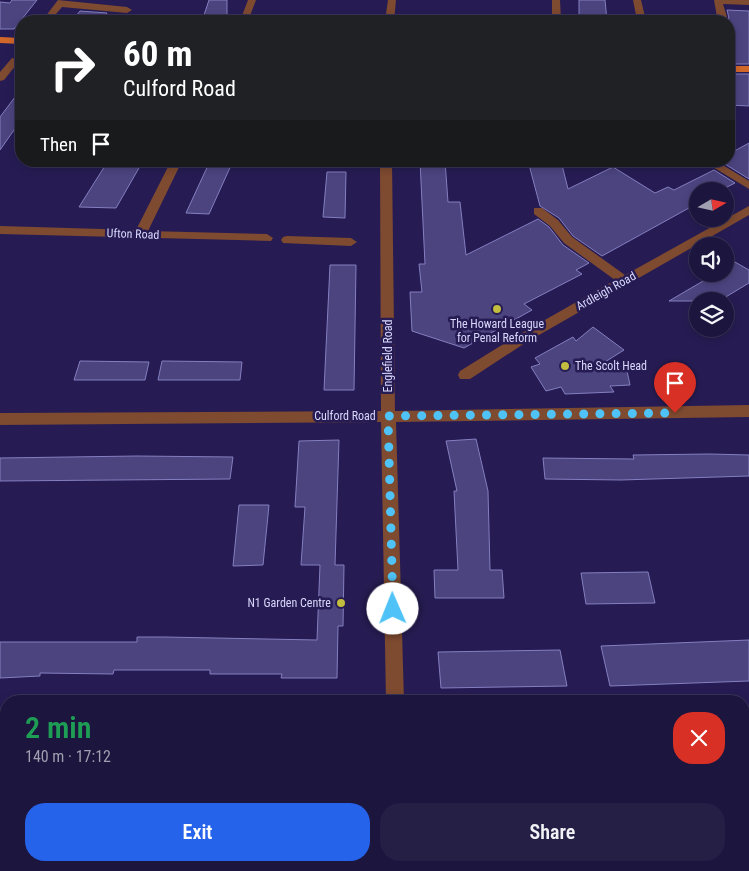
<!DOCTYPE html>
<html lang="en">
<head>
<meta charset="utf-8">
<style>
	:root { --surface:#1c153e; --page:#251e45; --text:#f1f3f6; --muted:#a09fb0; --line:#3a3458; --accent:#2563eb }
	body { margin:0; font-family:"Roboto Condensed",sans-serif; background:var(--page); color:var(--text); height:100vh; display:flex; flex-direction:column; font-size:19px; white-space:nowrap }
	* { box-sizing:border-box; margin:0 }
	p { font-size:16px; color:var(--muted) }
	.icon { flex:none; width:28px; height:28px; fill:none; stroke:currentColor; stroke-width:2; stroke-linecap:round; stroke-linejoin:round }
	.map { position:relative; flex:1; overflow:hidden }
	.sheet { position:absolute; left:0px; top:695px; width:750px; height:176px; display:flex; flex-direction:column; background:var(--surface); border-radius:20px 20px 0 0; box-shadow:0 2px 8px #0003,0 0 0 1px var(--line) }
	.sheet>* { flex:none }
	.guide { position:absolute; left:15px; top:15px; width:720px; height:152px; border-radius:20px; box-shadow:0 2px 8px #0003,0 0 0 1px var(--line); background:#202124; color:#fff; overflow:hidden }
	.needle { width:32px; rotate:81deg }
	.tools { position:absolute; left:689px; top:182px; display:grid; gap:10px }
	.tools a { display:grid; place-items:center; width:45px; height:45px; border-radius:50%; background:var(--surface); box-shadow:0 2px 8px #0003,0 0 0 1px var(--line); font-size:25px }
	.pin { position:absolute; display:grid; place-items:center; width:42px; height:42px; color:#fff; margin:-51px -21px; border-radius:50% 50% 50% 0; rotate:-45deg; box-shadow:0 0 5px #0007 }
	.pin .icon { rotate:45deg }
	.me { position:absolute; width:55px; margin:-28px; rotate:359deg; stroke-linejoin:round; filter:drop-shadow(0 0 4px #0008) }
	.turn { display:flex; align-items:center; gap:18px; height:105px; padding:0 25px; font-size:22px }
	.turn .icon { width:65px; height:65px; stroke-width:2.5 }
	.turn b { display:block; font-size:35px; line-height:42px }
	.then { display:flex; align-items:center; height:48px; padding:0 25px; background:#0003; gap:10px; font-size:19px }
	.round { display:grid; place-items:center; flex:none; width:52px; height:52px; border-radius:20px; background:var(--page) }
	.summary { display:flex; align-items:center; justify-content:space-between; height:85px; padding:0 25px }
	h1 { font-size:30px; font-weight:600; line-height:38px; color:#1e9e55 }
	.button { display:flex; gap:10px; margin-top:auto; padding:10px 25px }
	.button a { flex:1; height:58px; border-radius:20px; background:var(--accent); color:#fff; font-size:20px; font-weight:600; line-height:58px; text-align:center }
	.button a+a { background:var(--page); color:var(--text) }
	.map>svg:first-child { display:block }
</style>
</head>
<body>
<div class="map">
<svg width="749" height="871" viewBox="0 0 749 871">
	<rect width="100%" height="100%" fill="#261c53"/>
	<!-- building -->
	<g fill="#4b447f" stroke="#847fc0">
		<path d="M12 0H37L14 29H0V2L10 3Z"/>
		<path d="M209 0H227V21H202Z"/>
		<path d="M579 0H605L607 21 579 18Z"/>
		<path d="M727 10 749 11V64H729V21H724L729 18Z"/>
		<path d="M80 11 107 13 101 21H72Z"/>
		<path d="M729 74H749V106L729 105Z"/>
		<path d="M21 89V120L0 150V117Z"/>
		<path d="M749 143V179L720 161H729V154Z"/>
		<path d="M108 161H143L116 208 79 207Z"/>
		<path d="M210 161H233L209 214 186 213Z"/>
		<path d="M420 161H445L448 202H460L466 255 538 219 549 227 563 245 589 263 576 270 582 274 524 304 532 310 464 348 412 331 410 292H422L419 264H425Z"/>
		<path d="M528 161H561L568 189 613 167 655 193 668 187 674 190 714 170 735 183 719 191H698V203L602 256 573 236 559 218 540 206Z"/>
		<path d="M327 172H346L345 218 323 217Z"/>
		<path d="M735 262 749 270V283L719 301H669L715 274H725V268Z"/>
		<path d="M330 265H356L354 390H324Z"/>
		<path d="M593 327 624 350 597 367 626 366 630 385 610 386 614 392 565 394 561 387 546 391 531 367 540 364 535 358 573 337 576 341Z"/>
		<path d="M80 361 149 362 145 380H74Z"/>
		<path d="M162 361 242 362 240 380H158Z"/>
		<path d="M476 439 488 491 490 570H502L504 598H435L434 570H458L454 491H457L446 441Z"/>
		<path d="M339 440 335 565H344L343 626H338L337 678H281L282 674H210V670H114L113 674 40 673V676L0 678V642H137V637H165L317 640 320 565H301L305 507H295L299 441Z"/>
		<path d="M710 454 749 455V476L621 480 545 479 543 458 634 459 633 455Z"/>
		<path d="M137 456 233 457 230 479 0 481V458Z"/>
		<path d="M239 505H269L263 565 233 566Z"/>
		<path d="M648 572 655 603 586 604 581 573Z"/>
		<path d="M749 640V681L610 686 601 646Z"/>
		<path d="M560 650 567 686 441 688 438 652Z"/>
	</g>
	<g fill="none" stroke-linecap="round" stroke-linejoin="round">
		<!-- minor -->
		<g fill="#7e4a30" fill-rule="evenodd">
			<path d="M58 0 127 7 132 10 127 13 62 7 50 21H42Z"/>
			<path d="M248 0H256L248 21H240Z"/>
			<path d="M388 0H396L394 21H385Z"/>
			<path d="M552 0H560L561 21H552Z"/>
			<path d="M633 0H641L646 21 637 20Z"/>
			<path d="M714 0H749V5L723 4 727 17 722 20 717 17Z"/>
			<path d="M12 58 20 60 4 80 0 81V72Z"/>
			<path d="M171 161H182L148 231 267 234 273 238 271 241 0 234V226L136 230Z"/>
			<path d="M380 161H392L395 411 749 405V417L396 422 404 701H386L381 422 0 425V413L381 411Z"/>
			<path d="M703 161H716L749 181V189Z"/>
			<path d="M749 206V215L525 343 470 379H460L458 375 460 371 515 337 615 280 564 243 550 226 534 214V208H542L558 220 572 237 625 275Z"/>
			<path d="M287 236 351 238 357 242 351 246 283 243 281 240 283 237Z"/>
			<path d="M0 729 6 730V749H0Z"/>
			<rect x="744" y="734" width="5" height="20"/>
			<path d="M387 865H407L408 871H386Z"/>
			<path d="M564 865H589L592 871H566Z"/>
		</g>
		<!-- major -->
		<g fill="#d2672a" fill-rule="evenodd">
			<path d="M0 37 21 38V44L0 43Z"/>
			<rect x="729" y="66" width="20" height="6"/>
		</g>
	</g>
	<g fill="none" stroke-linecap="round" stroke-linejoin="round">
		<!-- route -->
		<path stroke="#4fc3f7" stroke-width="9" stroke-dasharray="0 16.2" d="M393 609 388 416 675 413"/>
	</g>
	<!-- markers -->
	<g fill="#c3bd3f" stroke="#261c53" stroke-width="2">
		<circle cx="497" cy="309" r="5"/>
		<circle cx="565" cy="366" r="5"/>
		<circle cx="341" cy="603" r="5"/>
	</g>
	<g text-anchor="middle" stroke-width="5" stroke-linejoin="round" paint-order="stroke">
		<!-- street labels -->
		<g font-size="12" fill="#d8d7fb" stroke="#261c53">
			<text transform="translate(133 234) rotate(2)" y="4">Ufton Road</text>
			<text transform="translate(606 291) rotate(-29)" y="4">Ardleigh Road</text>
			<text transform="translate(388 356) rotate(-90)" y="4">Englefield Road</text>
			<text x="345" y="420">Culford Road</text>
		</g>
		<!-- poi labels -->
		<g font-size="12" fill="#d8d7fb" stroke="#261c53">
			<text x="497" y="328">The Howard League<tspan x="497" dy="14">for Penal Reform</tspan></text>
			<text x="575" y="370" text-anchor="start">The Scolt Head</text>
			<text x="331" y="607" text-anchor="end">N1 Garden Centre</text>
		</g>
	</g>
</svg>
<div class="tools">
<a><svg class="needle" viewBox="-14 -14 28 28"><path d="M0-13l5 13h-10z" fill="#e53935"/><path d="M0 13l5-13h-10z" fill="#a09fb0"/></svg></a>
<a><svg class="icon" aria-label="sound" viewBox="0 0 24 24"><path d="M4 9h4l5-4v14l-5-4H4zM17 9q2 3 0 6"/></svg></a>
<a><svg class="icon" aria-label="layers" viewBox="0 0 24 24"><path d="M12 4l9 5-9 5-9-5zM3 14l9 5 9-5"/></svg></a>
</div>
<div class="pin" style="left:675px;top:413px;background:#d93025"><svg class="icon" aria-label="arrive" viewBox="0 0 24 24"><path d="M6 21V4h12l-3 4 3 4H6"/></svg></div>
<svg class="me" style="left:393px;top:609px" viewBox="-20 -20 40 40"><circle r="19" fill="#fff"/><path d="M0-13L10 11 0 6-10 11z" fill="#4fc3f7"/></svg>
<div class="guide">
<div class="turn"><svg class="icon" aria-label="right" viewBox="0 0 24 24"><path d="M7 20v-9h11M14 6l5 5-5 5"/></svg><div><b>60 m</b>Culford Road</div></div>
<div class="then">Then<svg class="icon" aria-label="arrive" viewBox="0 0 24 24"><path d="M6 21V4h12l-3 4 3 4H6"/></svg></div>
</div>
<section class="sheet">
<div class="summary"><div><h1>2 min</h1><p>140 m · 17:12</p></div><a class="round" style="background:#d93025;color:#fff"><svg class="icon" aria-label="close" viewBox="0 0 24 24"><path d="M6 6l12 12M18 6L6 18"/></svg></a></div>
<div class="button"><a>Exit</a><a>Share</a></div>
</section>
</div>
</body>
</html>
